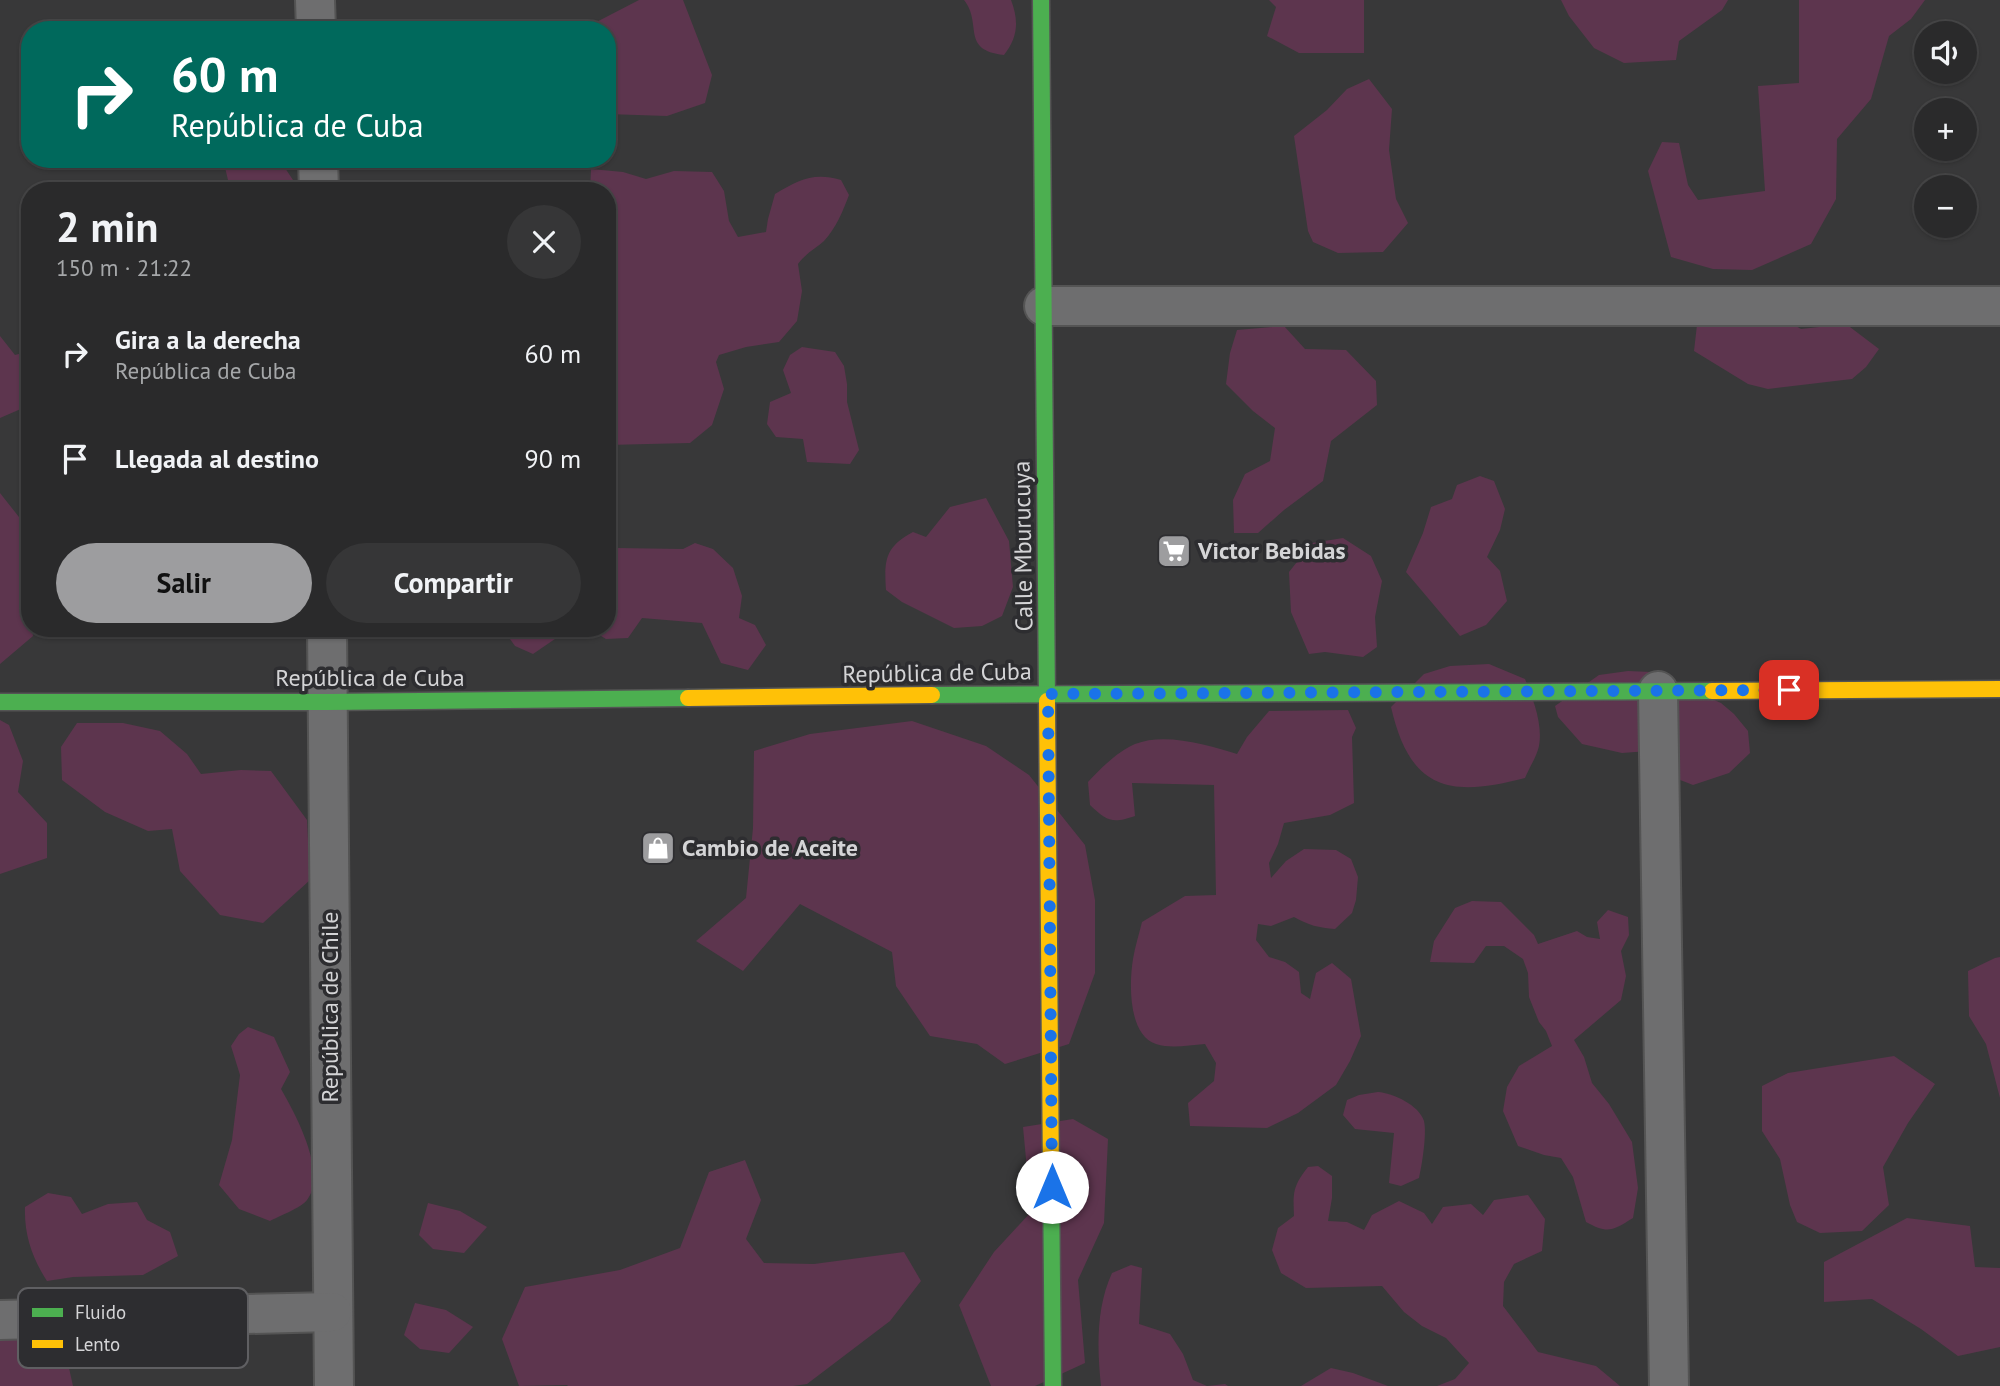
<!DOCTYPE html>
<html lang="es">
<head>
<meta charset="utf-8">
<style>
	:root { --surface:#2a2a2b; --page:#363637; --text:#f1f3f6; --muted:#a5a7a9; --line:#464647; --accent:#9d9d9f }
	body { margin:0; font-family:"PT Sans",sans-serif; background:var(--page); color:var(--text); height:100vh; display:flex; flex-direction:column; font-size:26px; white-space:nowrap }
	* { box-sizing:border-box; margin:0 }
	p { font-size:23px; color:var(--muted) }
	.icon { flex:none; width:38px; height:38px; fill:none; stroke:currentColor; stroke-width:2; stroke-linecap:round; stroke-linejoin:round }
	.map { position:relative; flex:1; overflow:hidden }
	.panel { position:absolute; left:21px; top:182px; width:595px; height:455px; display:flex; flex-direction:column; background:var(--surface); border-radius:28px; box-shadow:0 2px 5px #0004,0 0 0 2px var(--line) }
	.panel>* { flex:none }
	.hud { position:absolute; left:21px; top:21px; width:595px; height:147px; border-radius:28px; box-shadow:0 2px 5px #0004,0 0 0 2px var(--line); background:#00695c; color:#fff; overflow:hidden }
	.fabs { position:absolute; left:1914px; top:21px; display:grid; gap:14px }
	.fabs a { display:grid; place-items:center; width:63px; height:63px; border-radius:50%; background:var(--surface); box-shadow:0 2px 5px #0004,0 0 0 2px var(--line); font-size:35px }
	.pin { position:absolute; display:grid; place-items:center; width:60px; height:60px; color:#fff; margin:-30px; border-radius:14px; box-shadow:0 4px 10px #0006 }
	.me { position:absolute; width:77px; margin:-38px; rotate:0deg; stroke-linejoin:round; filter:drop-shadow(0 0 5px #0008) }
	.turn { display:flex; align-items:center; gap:24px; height:147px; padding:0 35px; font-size:32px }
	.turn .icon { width:91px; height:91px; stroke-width:2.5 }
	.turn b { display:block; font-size:49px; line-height:60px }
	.round { display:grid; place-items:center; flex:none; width:74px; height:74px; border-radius:37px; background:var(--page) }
	.headline { display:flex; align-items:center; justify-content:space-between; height:119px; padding:0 35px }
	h1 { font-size:42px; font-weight:600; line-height:52px }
	.button { display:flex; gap:14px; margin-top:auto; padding:14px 35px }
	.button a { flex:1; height:80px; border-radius:42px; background:var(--accent); color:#111; font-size:28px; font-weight:600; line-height:80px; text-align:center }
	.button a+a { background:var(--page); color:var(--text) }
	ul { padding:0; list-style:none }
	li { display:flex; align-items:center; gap:21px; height:105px; padding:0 35px }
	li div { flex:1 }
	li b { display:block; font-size:26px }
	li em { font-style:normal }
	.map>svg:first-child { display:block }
</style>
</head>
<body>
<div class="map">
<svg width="2000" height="1386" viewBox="0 0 2000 1386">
	<rect width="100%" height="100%" fill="#383839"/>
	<!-- green -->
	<g fill="#5d354e">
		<path d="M639 0H683L712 75 705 103 667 116 607 114V30H581Z"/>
		<path d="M964 0H1011C1019 21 1018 37 1004 55 960 50 983 24 964 0Z"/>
		<path d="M1269 0H1364V53H1299L1267 36 1276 7Z"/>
		<path d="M1561 0H1728L1722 10 1679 41 1676 60 1624 63 1594 48 1569 16Z"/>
		<path d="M1799 0H1925L1911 19 1889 36 1871 99 1837 139 1836 199 1811 244 1752 270 1713 269 1671 257 1648 171 1662 142 1679 143 1688 185 1698 200 1765 191 1758 86 1799 83Z"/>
		<path d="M1369 79 1392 109 1389 150 1396 199 1408 223 1383 252 1338 253 1313 242 1308 231 1294 136 1327 110 1347 89Z"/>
		<path d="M223 159H279L293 180 297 191H219L228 180Z"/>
		<path d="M591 169 623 172 646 179 674 171 712 172 724 191 729 221 738 237 766 232 768 219 775 194C799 180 813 172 841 180L849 195C843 211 836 228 824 241 815 249 806 253 798 264L802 291 797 321 779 342 746 347 719 355 716 362 724 389 712 425 690 443 607 445V191H590Z"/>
		<path d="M1698 316H1779L1801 329 1846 324 1879 349 1866 367 1852 379 1768 389 1748 384 1694 351Z"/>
		<path d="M1284 326 1305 349 1346 350 1376 381 1377 405 1331 441 1323 481 1284 510 1258 533H1234L1233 500 1245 474 1270 461 1275 428 1253 411 1226 384 1230 353 1237 330Z"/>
		<path d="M0 336 15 355 30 351V405L0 418Z"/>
		<path d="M802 347 835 352 844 366 847 384V402L859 450 850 464 807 462 803 439 776 437 767 424 770 402 791 393 783 370 790 355Z"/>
		<path d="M1480 476 1494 481 1505 509 1500 530 1487 557 1500 571 1507 601 1486 625 1460 636 1406 572 1423 533 1431 507 1452 499 1457 485Z"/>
		<path d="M0 493 30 531 26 583 30 608V628H32L33 636 0 664Z"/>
		<path d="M986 498 1009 541 1013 587 1002 616 982 626 954 628 902 602 886 590C884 560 885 547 913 532L926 537 950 507Z"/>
		<path d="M607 506 614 527 616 548 683 549 695 543 713 549 733 568 742 596 739 618 755 625 766 645 748 670 721 663 702 623 642 618 628 638 606 639 588 628H607Z"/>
		<path d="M1343 538 1371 556 1382 581 1375 617 1377 647 1363 657 1325 652 1309 654 1291 612 1289 572 1312 543Z"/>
		<path d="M502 628H571L533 654 515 646Z"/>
		<path d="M1489 664 1525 679C1533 699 1543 724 1539 746 1537 756 1529 768 1525 778 1449 798 1410 790 1391 707L1424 674 1450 666Z"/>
		<path d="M1628 671 1651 672 1721 703 1734 714 1748 731 1750 753 1729 773 1693 785 1670 776 1649 751 1622 753 1582 744 1558 717 1555 706 1599 675Z"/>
		<path d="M1348 710 1356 728 1352 737 1354 803 1330 815 1284 823 1278 844 1269 863 1271 878 1286 861 1304 849 1336 850 1351 859 1358 877 1356 900 1352 913 1335 929C1319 928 1308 925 1294 917L1271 926 1258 924 1256 940 1269 957 1285 962 1299 972 1301 993 1310 999 1316 973 1332 963 1351 979 1361 1036 1350 1061 1336 1085 1298 1113 1267 1128 1190 1126 1188 1103 1214 1081 1216 1063 1205 1044C1188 1045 1172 1049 1156 1044 1128 1035 1129 983 1133 959 1135 947 1139 934 1142 922L1185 896 1216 895 1214 785 1132 783 1135 816C1112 824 1107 821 1090 805L1088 782C1100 769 1118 751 1135 744 1165 732 1208 745 1237 754L1247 737 1269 711Z"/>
		<path d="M0 720 9 725 23 761 18 792 47 823V858L0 874Z"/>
		<path d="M912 721 986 746 1029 775 1085 845 1095 900V973L1069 1044 1005 1064 977 1044 930 1036 896 986 892 952 800 904 743 971 696 941 746 898 753 828 754 751 810 734Z"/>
		<path d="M77 723H123L160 731 187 754 201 774 241 770 271 771 307 820 310 880 263 923 220 915 180 871 172 829 148 831 105 812 62 780 61 747Z"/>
		<path d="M1472 901 1501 902 1534 935 1538 944 1577 931 1587 937 1600 939 1597 922 1608 910 1628 917 1629 935 1621 951 1626 976 1621 1000 1574 1040 1584 1057 1592 1083 1609 1104 1632 1142 1638 1188 1633 1218C1612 1231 1608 1234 1586 1222L1573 1177 1561 1158 1544 1155 1518 1146 1503 1111 1507 1087 1519 1066 1552 1046 1546 1031 1539 1022 1529 997 1528 973 1523 959 1504 946H1486L1474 963 1430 962 1434 941 1455 908Z"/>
		<path d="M2000 957V1098L1986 1044 1969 1016 1968 971 1995 958Z"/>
		<path d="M248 1027 274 1037 290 1072 281 1089C295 1113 328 1174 307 1200 301 1208 279 1216 270 1221L239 1209 219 1185 232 1140 240 1075 231 1046 239 1034Z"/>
		<path d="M1894 1056 1935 1084 1908 1123 1883 1167 1889 1205 1862 1231 1820 1233 1797 1222 1790 1205 1780 1159 1762 1131V1086L1788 1073Z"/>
		<path d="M1378 1092C1393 1093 1419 1105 1424 1121 1427 1134 1422 1165 1419 1178L1401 1186 1389 1183 1394 1133 1355 1129 1343 1115 1347 1100 1359 1095Z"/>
		<path d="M1073 1119 1108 1139 1104 1223 1078 1280 1085 1363 1035 1386H991L959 1305 994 1252 1031 1212 1023 1127Z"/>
		<path d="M745 1160 761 1200 746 1239 764 1263 814 1264 904 1252 921 1281 890 1321 807 1384 793 1386H568L567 1385 519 1386 502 1339 525 1287 620 1270 680 1248 709 1172Z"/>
		<path d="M1318 1166 1332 1176V1198L1328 1221 1347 1222 1364 1230 1372 1215 1399 1201 1424 1213 1432 1224 1443 1207 1471 1204 1483 1215 1494 1200 1528 1195 1545 1219 1542 1251 1514 1264 1504 1282 1503 1306 1538 1352 1596 1366 1620 1386H1437L1455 1379 1469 1363 1446 1338 1422 1326 1404 1312 1382 1286 1306 1288 1281 1273 1272 1250 1278 1228 1294 1216C1293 1192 1293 1186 1308 1167Z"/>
		<path d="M48 1193 71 1197 82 1214 108 1204 137 1202 147 1220 170 1232 178 1256 143 1275 73 1277 47 1281C32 1258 24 1234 25 1207Z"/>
		<path d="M428 1203 460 1211 487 1227 464 1253 433 1249 419 1235Z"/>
		<path d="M1907 1218 1970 1226 1975 1267 2000 1268V1347L1958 1356 1921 1329 1872 1299 1824 1302V1262Z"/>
		<path d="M1131 1265 1142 1268 1139 1324 1170 1334 1183 1354 1193 1380 1207 1386 1225 1384 1228 1386H1101C1097 1348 1096 1308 1112 1273Z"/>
		<path d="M415 1303 446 1310 473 1327 449 1353 420 1349 404 1335Z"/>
		<path d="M23 1334 53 1338 67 1359 73 1386H0V1338Z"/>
		<path d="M1331 1368 1353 1373 1388 1386H1301Z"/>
	</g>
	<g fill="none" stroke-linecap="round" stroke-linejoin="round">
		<!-- street casing -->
		<g stroke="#545454" stroke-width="42">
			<g id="street">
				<path d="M315 0 316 30"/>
				<path d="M318 159 319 191"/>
				<path d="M1044 306H2000"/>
				<path d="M327 628 334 1386"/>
				<path d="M1658 691 1669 1386"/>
				<path d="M0 1320 332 1312"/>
			</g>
		</g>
		<!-- fast casing -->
		<g stroke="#545454" stroke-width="19">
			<g id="fast">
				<path d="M1041 0 1047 701"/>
				<path d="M932 695 1712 691"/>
				<path d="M0 702H329L688 698"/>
				<path d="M1051 1179 1053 1386"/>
			</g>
		</g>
		<!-- slow casing -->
		<g stroke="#545454" stroke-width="19">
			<g id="slow">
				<path d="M1712 691 2000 689"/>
				<path d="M688 698 932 695"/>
				<path d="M1047 701 1051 1179"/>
			</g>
		</g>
		<!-- street -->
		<use href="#street" stroke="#6e6e6f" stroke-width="38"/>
		<!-- fast -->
		<use href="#fast" stroke="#4caf50" stroke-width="16"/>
		<!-- slow -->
		<use href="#slow" stroke="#ffc107" stroke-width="16"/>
	</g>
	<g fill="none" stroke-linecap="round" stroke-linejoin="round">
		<!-- route -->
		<path stroke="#1a73e8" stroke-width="12" stroke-dasharray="0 21.6" d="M1052 1187 1048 694 1789 690"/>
	</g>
	<!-- icons -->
	<defs>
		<g id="supermarket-square" transform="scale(1.75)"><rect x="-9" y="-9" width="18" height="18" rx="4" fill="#9d9d9f" stroke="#2d2d30"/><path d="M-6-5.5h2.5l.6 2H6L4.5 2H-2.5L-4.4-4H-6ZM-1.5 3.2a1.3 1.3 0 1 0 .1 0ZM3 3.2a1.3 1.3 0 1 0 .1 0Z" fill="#fff"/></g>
		<g id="shop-square" transform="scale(1.75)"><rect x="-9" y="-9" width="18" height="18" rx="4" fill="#9d9d9f" stroke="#2d2d30"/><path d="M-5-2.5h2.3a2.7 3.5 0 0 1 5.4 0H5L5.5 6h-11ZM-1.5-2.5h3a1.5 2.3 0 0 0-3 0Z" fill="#fff"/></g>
	</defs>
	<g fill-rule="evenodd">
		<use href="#supermarket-square" x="1174" y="551"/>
		<use href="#shop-square" x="658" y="848"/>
	</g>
	<g text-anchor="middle" stroke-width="7" stroke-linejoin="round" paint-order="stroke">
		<!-- street labels -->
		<g font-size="24" fill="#d4d4d6" stroke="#2d2d30">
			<text transform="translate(1023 546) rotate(-91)" y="8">Calle Mburucuya</text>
			<text transform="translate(937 673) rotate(-1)" y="8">República de Cuba</text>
			<text x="370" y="686">República de Cuba</text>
			<text transform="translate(330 1007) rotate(-90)" y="8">República de Chile</text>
		</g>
		<!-- poi labels -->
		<g font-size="24" font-weight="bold" fill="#d4d4d6" stroke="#2d2d30" text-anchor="start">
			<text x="1198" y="559">Victor Bebidas</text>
			<text x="682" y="856">Cambio de Aceite</text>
		</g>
	</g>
	<!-- legend -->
	<rect x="18" y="1288" width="230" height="80" rx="10" fill="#2d2d30" stroke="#5f5f62" stroke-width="2"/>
	<rect x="32" y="1308" width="31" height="9" fill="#4caf50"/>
	<rect x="32" y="1340" width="31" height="8" fill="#ffc107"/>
	<g font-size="19" fill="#d4d4d6">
		<text x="75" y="1319">Fluido</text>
		<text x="75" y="1351">Lento</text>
	</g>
</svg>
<div class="fabs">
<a><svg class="icon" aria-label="sound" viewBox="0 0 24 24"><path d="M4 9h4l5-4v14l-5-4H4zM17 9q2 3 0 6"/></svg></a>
<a>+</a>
<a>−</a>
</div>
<div class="pin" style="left:1789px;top:690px;background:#d93025"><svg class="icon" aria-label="arrive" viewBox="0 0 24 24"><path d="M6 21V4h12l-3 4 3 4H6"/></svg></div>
<svg class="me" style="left:1052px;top:1187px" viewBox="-20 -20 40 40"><circle r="19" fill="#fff"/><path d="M0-13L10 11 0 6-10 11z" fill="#1a73e8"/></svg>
<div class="hud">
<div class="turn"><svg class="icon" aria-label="right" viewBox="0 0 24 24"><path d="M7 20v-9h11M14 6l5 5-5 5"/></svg><div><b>60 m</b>República de Cuba</div></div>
</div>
<section class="panel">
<div class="headline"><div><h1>2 min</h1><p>150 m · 21:22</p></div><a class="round"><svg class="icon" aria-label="close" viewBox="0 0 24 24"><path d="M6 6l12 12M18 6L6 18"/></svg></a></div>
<ul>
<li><svg class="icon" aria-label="right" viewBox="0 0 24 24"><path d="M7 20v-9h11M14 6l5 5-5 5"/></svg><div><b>Gira a la derecha</b><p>República de Cuba</p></div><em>60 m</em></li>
<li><svg class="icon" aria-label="arrive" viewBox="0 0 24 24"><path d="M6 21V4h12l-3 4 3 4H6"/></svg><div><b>Llegada al destino</b></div><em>90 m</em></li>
</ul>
<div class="button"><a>Salir</a><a>Compartir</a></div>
</section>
</div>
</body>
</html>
